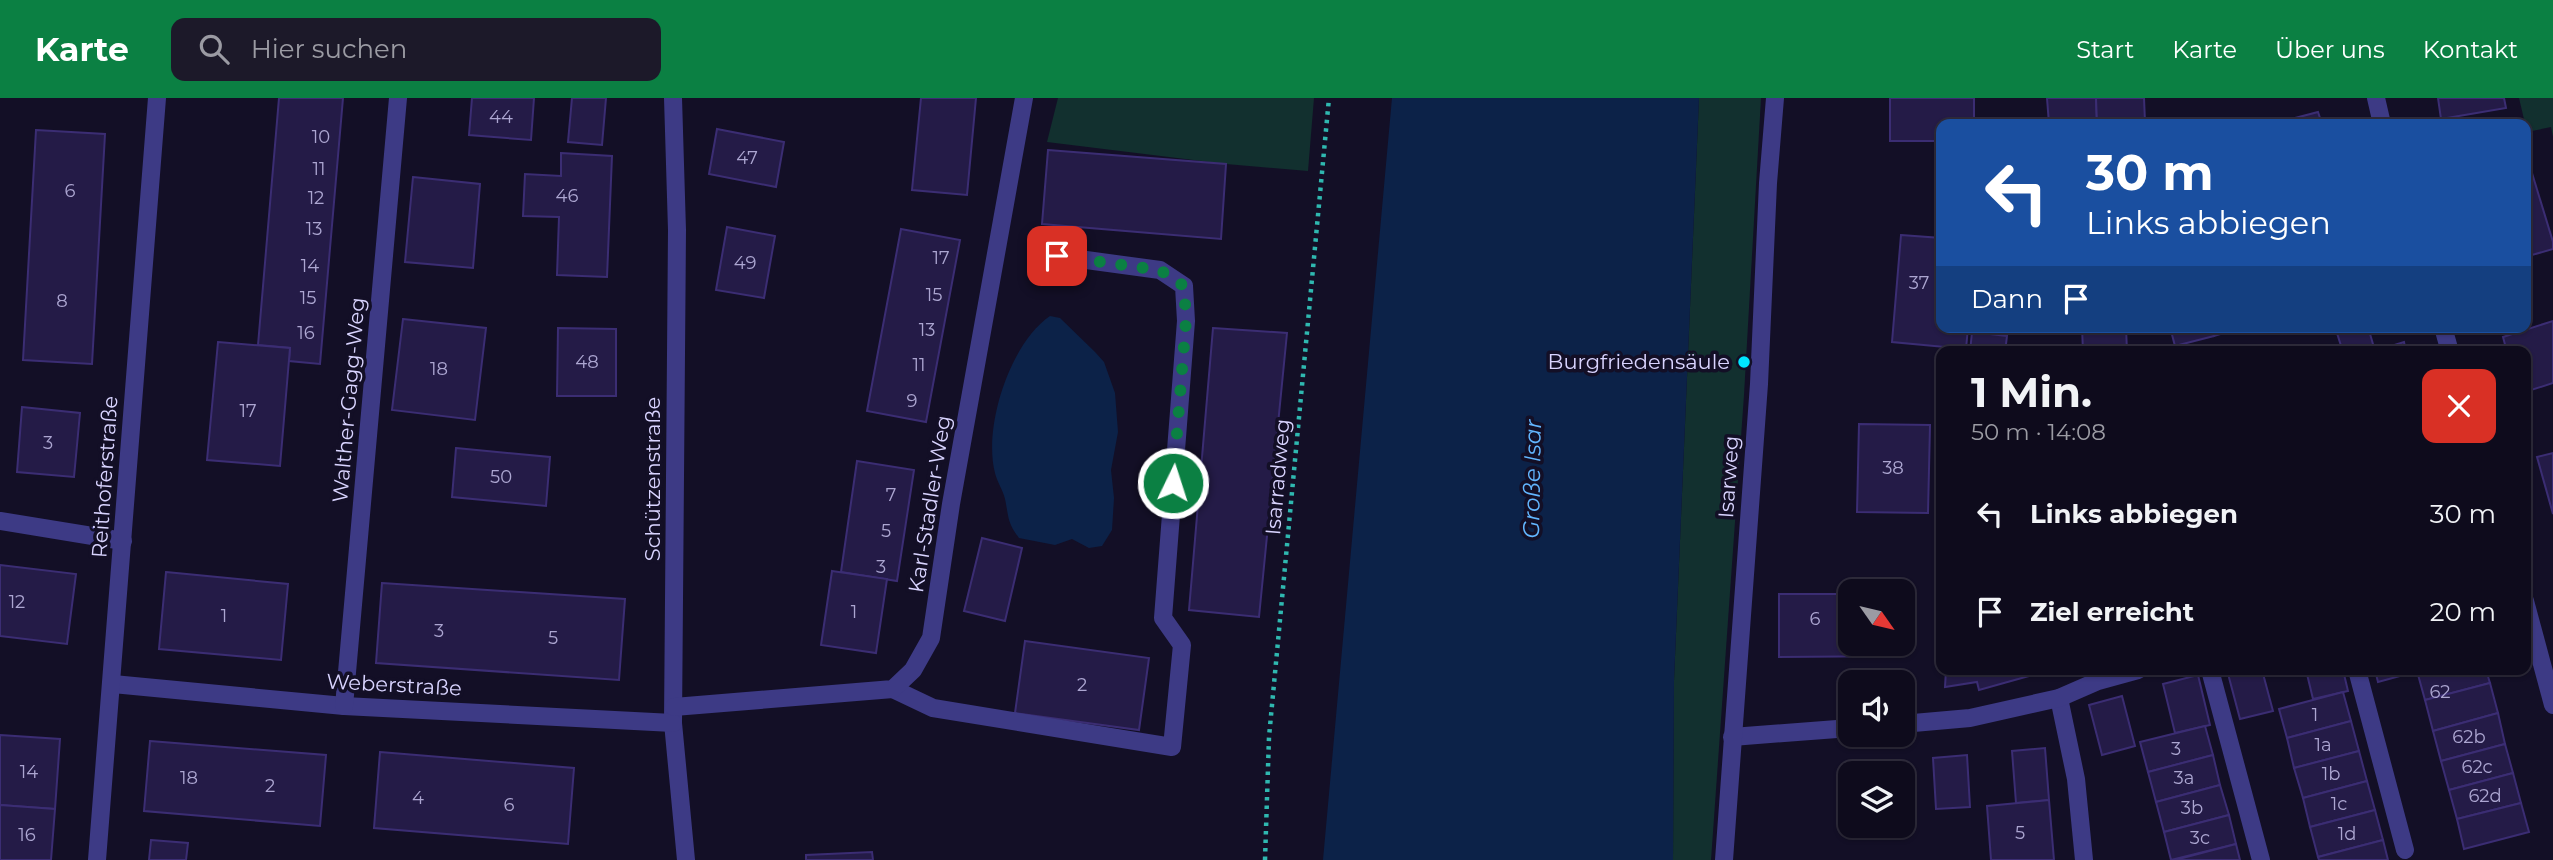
<!DOCTYPE html>
<html lang="de">
<head>
<meta charset="utf-8">
<style>
	:root { --surface:#0e0b1c; --page:#1c1929; --text:#f1f3f6; --muted:#9b9ba3; --line:#2e2b3b; --accent:#0b8043 }
	body { margin:0; font-family:Montserrat,sans-serif; background:var(--page); color:var(--text); height:100vh; display:flex; flex-direction:column; font-size:26px; white-space:nowrap }
	* { box-sizing:border-box; margin:0 }
	p { font-size:23px; color:var(--muted) }
	.icon { flex:none; width:38px; height:38px; fill:none; stroke:currentColor; stroke-width:2; stroke-linecap:round; stroke-linejoin:round }
	.map { position:relative; flex:1; overflow:hidden }
	.details { position:absolute; left:1936px; top:248px; width:595px; height:329px; display:flex; flex-direction:column; background:var(--surface); border-radius:14px; box-shadow:0 2px 5px #0004,0 0 0 2px var(--line) }
	.details>* { flex:none }
	.guide { position:absolute; left:1936px; top:21px; width:595px; height:214px; border-radius:14px; box-shadow:0 2px 5px #0004,0 0 0 2px var(--line); background:#1a4fa0; color:#fff; overflow:hidden }
	.needle { width:46px; rotate:124deg }
	.controls { position:absolute; left:1838px; top:481px; display:grid; gap:14px }
	.controls a { display:grid; place-items:center; width:77px; height:77px; border-radius:14px; background:var(--surface); box-shadow:0 2px 5px #0004,0 0 0 2px var(--line); font-size:35px }
	.pin { position:absolute; display:grid; place-items:center; width:60px; height:60px; color:#fff; margin:-30px; border-radius:14px; box-shadow:0 4px 10px #0006 }
	.me { position:absolute; width:77px; margin:-38px; rotate:4deg; stroke-linejoin:round; filter:drop-shadow(0 0 5px #0008) }
	.turn { display:flex; align-items:center; gap:24px; height:147px; padding:0 35px; font-size:32px }
	.turn .icon { width:91px; height:91px; stroke-width:2.5 }
	.turn b { display:block; font-size:49px; line-height:60px }
	.then { display:flex; align-items:center; height:66px; padding:0 35px; background:#0003; gap:14px; font-size:26px }
	.round { display:grid; place-items:center; flex:none; width:74px; height:74px; border-radius:14px; background:var(--page) }
	.head { display:flex; align-items:center; justify-content:space-between; height:119px; padding:0 35px }
	h1 { font-size:42px; font-weight:700; line-height:52px }
	ul { padding:0; list-style:none }
	li { display:flex; align-items:center; gap:21px; height:98px; padding:0 35px }
	li div { flex:1 }
	li b { display:block; font-size:26px }
	li em { font-style:normal }
	header { display:flex; align-items:center; gap:42px; box-sizing:border-box; height:98px; padding:0 35px; background:var(--accent); color:#fff }
	header strong { font-size:33px }
	nav { display:flex; gap:38px; margin-inline-start:auto; font-size:24px }
	.search { width:490px; height:63px; background:var(--page); display:flex; align-items:center; gap:18px; box-sizing:border-box; padding:0 24px; border-radius:14px; color:var(--muted); font-size:26px }
	.map>svg:first-child { display:block }
</style>
</head>
<body>
<header>
<strong>Karte</strong>
<div class="search"><svg class="icon" aria-label="search" viewBox="0 0 24 24"><circle cx="10" cy="10" r="6"/><path d="M15 15l6 6"/></svg>Hier suchen</div>
<nav><a>Start</a><a>Karte</a><a>Über uns</a><a>Kontakt</a></nav>
</header>
<div class="map">
<svg width="2553" height="762" viewBox="0 0 2553 762">
	<rect width="100%" height="100%" fill="#130f26"/>
	<!-- green -->
	<g fill="#12302f">
		<path d="M1058 0H1314L1308 73 1226 66 1047 44Z"/>
		<path d="M1699 0H1761L1744 297 1711 762H1673L1674 582Z"/>
		<path d="M2519 0H2553V39L2551 29 2527 34Z"/>
	</g>
	<!-- water -->
	<g fill="#0c2248">
		<path d="M1392 0H1699L1674 582 1673 762H1323Z"/>
		<path d="M1050 218 1060 220 1095 254 1104 264 1115 295 1118 334 1111 372 1114 400 1112 432 1102 448 1089 450 1072 441 1055 447 1019 440C1007 424 1009 420 1005 401 1003 392 997 384 995 375 983 329 1010 245 1050 218Z"/>
	</g>
	<!-- building -->
	<g fill="#241b47" stroke="#3b2d73" stroke-width="2">
		<path d="M279 0H343L320 266 289 263 290 250 258 247Z"/>
		<path d="M472 0H534L531 42 469 37Z"/>
		<path d="M572 0H606L602 47 568 44Z"/>
		<path d="M921 0H976L967 97 912 92Z"/>
		<path d="M1890 0H1974V26H1941V43H1890Z"/>
		<path d="M2047 0H2096L2097 26H2049Z"/>
		<path d="M2096 0H2144L2145 24 2097 26Z"/>
		<path d="M2438 0H2504L2506 10 2441 21Z"/>
		<path d="M2318 14 2322 26H2272Z"/>
		<path d="M717 31 784 44 776 89 709 76Z"/>
		<path d="M36 32 105 36 92 266 23 262Z"/>
		<path d="M1048 52 1226 66 1221 141 1042 126Z"/>
		<path d="M2525 52 2553 144V151L2525 159Z"/>
		<path d="M561 55 612 58 607 179 557 177 559 119 523 118 525 76 561 78Z"/>
		<path d="M413 79 480 86 473 170 405 164Z"/>
		<path d="M727 129 775 138 764 200 716 192Z"/>
		<path d="M901 131 960 142 926 324 867 313Z"/>
		<path d="M1901 137 1941 140V229H1968L1966 251 1892 244Z"/>
		<path d="M403 221 486 230 475 322 392 312Z"/>
		<path d="M2553 223V285L2525 294V254H2507L2503 239Z"/>
		<path d="M2082 229H2126L2127 254H2083Z"/>
		<path d="M2170 229H2212L2214 238 2175 248Z"/>
		<path d="M2212 229H2244L2214 238Z"/>
		<path d="M2343 229H2368L2375 253 2343 254 2336 232Z"/>
		<path d="M558 230 616 231V298H557Z"/>
		<path d="M1213 230 1287 235 1259 519 1189 512Z"/>
		<path d="M1972 234 2007 238 2005 254H1970Z"/>
		<path d="M218 244 290 250 280 368 207 362Z"/>
		<path d="M2404 244 2406 254H2374L2375 253Z"/>
		<path d="M22 309 80 315 74 379 17 374Z"/>
		<path d="M1859 326 1930 327 1928 415 1857 414Z"/>
		<path d="M456 350 550 359 546 408 452 399Z"/>
		<path d="M2553 355V416L2537 359Z"/>
		<path d="M857 363 914 372 897 483 841 474Z"/>
		<path d="M982 440 1022 450 1005 523 964 513Z"/>
		<path d="M0 467 76 476 67 546 0 538Z"/>
		<path d="M832 473 887 481 876 555 821 547Z"/>
		<path d="M166 474 288 486 281 562 159 551Z"/>
		<path d="M382 485 625 501 619 582 376 565Z"/>
		<path d="M1779 496H1850V546H1902V496H1905L1904 558 1779 559Z"/>
		<path d="M1025 543 1149 560 1139 632 1015 615Z"/>
		<path d="M1946 572H2028L2029 578 1979 592 1977 584 1945 589Z"/>
		<path d="M2227 572H2262L2273 613 2240 621Z"/>
		<path d="M2306 572H2343L2348 593 2313 601Z"/>
		<path d="M2375 572H2411V575L2378 584Z"/>
		<path d="M2486 572 2490 585 2425 602 2417 573Z"/>
		<path d="M2198 577 2210 627 2175 635 2163 586Z"/>
		<path d="M2490 585 2498 615 2433 633 2425 602Z"/>
		<path d="M2343 594 2351 623 2287 640 2279 611Z"/>
		<path d="M2122 598 2135 648 2102 657 2089 607Z"/>
		<path d="M2498 615 2505 646 2441 663 2433 633Z"/>
		<path d="M2351 623 2359 653 2294 670 2287 640Z"/>
		<path d="M2205 628 2213 657 2148 674 2140 644Z"/>
		<path d="M0 637 60 641 55 711 0 707Z"/>
		<path d="M150 643 326 657 320 728 144 713Z"/>
		<path d="M2505 646 2513 675 2449 692 2441 663Z"/>
		<path d="M2045 650 2049 702 2016 705 2012 653Z"/>
		<path d="M2359 653 2367 683 2303 700 2294 670Z"/>
		<path d="M380 654 574 670 568 746 374 730Z"/>
		<path d="M1967 657 1970 709 1936 711 1933 660Z"/>
		<path d="M2213 657 2220 687 2156 704 2148 674Z"/>
		<path d="M2513 675 2521 705 2457 721 2449 692Z"/>
		<path d="M2367 683 2375 712 2310 729 2303 700Z"/>
		<path d="M2220 687 2229 717 2164 734 2156 704Z"/>
		<path d="M2049 702 2054 762H1991L1987 708Z"/>
		<path d="M2521 705 2529 734 2464 751 2457 721Z"/>
		<path d="M0 707 55 711 51 762H0Z"/>
		<path d="M2375 712 2383 742 2318 759 2310 729Z"/>
		<path d="M2229 717 2236 746 2171 762 2164 734Z"/>
		<path d="M151 742 188 745 186 762H149Z"/>
		<path d="M2383 742 2388 762H2319L2318 759Z"/>
		<path d="M2236 746 2240 762H2175Z"/>
		<path d="M872 754 873 762H806V757Z"/>
	</g>
	<g fill="none" stroke-linecap="round" stroke-linejoin="round">
		<!-- path -->
		<path stroke="#2fb8b0" stroke-width="4.5" stroke-dasharray="3.5 5" stroke-linecap="butt" d="M1265 762 1269 639 1329 0"/>
		<!-- minor -->
		<g stroke="#3d3a85" stroke-width="18">
			<path d="M673 0 677 132 673 625 686 762"/>
			<path d="M2376 0 2382 26"/>
			<path d="M2443 229 2450 254"/>
			<path d="M0 423 123 443"/>
			<path d="M2525 503 2553 607"/>
			<path d="M2210 572 2261 762"/>
			<path d="M2357 572 2405 752"/>
			<path d="M113 586 344 608 673 625"/>
			<path d="M893 591 933 610 1172 649 1182 547 1163 520 1186 223 1184 188 1160 172 1057 158"/>
			<path d="M2059 600 2076 681 2084 762"/>
			<path d="M1904 604 1905 626"/>
			<path d="M344 608 398 0"/>
			<path d="M674 609 893 591 913 572 931 540 951 406 1024 0"/>
			<path d="M1902 626 1970 620 2059 600 2098 583 2138 572"/>
			<path d="M1732 639 1850 630"/>
			<path d="M97 762 157 0"/>
			<path d="M1724 762 1759 286 1768 85 1775 0"/>
		</g>
	</g>
	<g fill="none" stroke-linecap="round" stroke-linejoin="round">
		<!-- route -->
		<path stroke="#0b8043" stroke-width="12" stroke-dasharray="0 21.6" d="M1057 158 1160 172 1184 188 1186 222 1173 385"/>
	</g>
	<!-- markers -->
	<circle fill="#00e5ff" stroke="#130f26" stroke-width="2.5" cx="1744" cy="264" r="7"/>
	<g text-anchor="middle" stroke-width="7" stroke-linejoin="round" paint-order="stroke">
		<!-- number labels -->
		<g font-size="18" fill="#aca6d1">
			<text x="501" y="25">44</text>
			<text x="321" y="45">10</text>
			<text x="747" y="66">47</text>
			<text x="319" y="77">11</text>
			<text x="70" y="99">6</text>
			<text x="567" y="104">46</text>
			<text x="316" y="106">12</text>
			<text x="314" y="137">13</text>
			<text x="941" y="166">17</text>
			<text x="745" y="171">49</text>
			<text x="310" y="174">14</text>
			<text x="1919" y="191">37</text>
			<text x="934" y="203">15</text>
			<text x="308" y="206">15</text>
			<text x="62" y="209">8</text>
			<text x="927" y="238">13</text>
			<text x="306" y="241">16</text>
			<text x="587" y="270">48</text>
			<text x="919" y="273">11</text>
			<text x="439" y="277">18</text>
			<text x="912" y="309">9</text>
			<text x="248" y="319">17</text>
			<text x="48" y="351">3</text>
			<text x="1893" y="376">38</text>
			<text x="501" y="385">50</text>
			<text x="891" y="403">7</text>
			<text x="886" y="439">5</text>
			<text x="881" y="475">3</text>
			<text x="17" y="510">12</text>
			<text x="854" y="520">1</text>
			<text x="224" y="524">1</text>
			<text x="1815" y="527">6</text>
			<text x="439" y="539">3</text>
			<text x="553" y="546">5</text>
			<text x="1082" y="593">2</text>
			<text x="2440" y="600">62</text>
			<text x="2315" y="623">1</text>
			<text x="2469" y="645">62b</text>
			<text x="2323" y="653">1a</text>
			<text x="2176" y="657">3</text>
			<text x="2477" y="675">62c</text>
			<text x="29" y="680">14</text>
			<text x="2331" y="682">1b</text>
			<text x="189" y="686">18</text>
			<text x="2184" y="686">3a</text>
			<text x="270" y="694">2</text>
			<text x="2485" y="704">62d</text>
			<text x="418" y="706">4</text>
			<text x="2339" y="712">1c</text>
			<text x="509" y="713">6</text>
			<text x="2192" y="716">3b</text>
			<text x="2020" y="741">5</text>
			<text x="2347" y="742">1d</text>
			<text x="27" y="743">16</text>
			<text x="2200" y="746">3c</text>
		</g>
		<!-- poi labels -->
		<g font-size="21" fill="#d9d4ff" stroke="#130f26" text-anchor="end">
			<text x="1730" y="271">Burgfriedensäule</text>
		</g>
		<!-- street labels -->
		<g font-size="21" fill="#d9d4ff" stroke="#130f26">
			<text transform="translate(349 302) rotate(-85)" y="7">Walther-Gagg-Weg</text>
			<text transform="translate(105 379) rotate(-86)" y="7">Reithoferstraße</text>
			<text transform="translate(1278 379) rotate(-85)" y="7">Isarradweg</text>
			<text transform="translate(1729 379) rotate(-86)" y="7">Isarweg</text>
			<text transform="translate(653 381) rotate(-90)" y="7">Schützenstraße</text>
			<text transform="translate(930 406) rotate(-81)" y="7">Karl-Stadler-Weg</text>
			<text transform="translate(394 587) rotate(3)" y="7">Weberstraße</text>
		</g>
		<!-- water labels -->
		<g font-size="23" font-style="italic" fill="#62b6ff" stroke="#130f26">
			<text transform="translate(1532 381) rotate(-89)" y="8">Große Isar</text>
		</g>
	</g>
</svg>
<div class="controls">
<a><svg class="needle" viewBox="-14 -14 28 28"><path d="M0-13l5 13h-10z" fill="#e53935"/><path d="M0 13l5-13h-10z" fill="#9b9ba3"/></svg></a>
<a><svg class="icon" aria-label="sound" viewBox="0 0 24 24"><path d="M4 9h4l5-4v14l-5-4H4zM17 9q2 3 0 6"/></svg></a>
<a><svg class="icon" aria-label="layers" viewBox="0 0 24 24"><path d="M12 4l9 5-9 5-9-5zM3 14l9 5 9-5"/></svg></a>
</div>
<div class="pin" style="left:1057px;top:158px;background:#d93025"><svg class="icon" aria-label="arrive" viewBox="0 0 24 24"><path d="M6 21V4h12l-3 4 3 4H6"/></svg></div>
<svg class="me" style="left:1173px;top:385px" viewBox="-20 -20 40 40"><circle r="17" fill="#0b8043" stroke="#fff" stroke-width="3"/><path d="M0-11L8 9 0 5-8 9z" fill="#fff"/></svg>
<div class="guide">
<div class="turn"><svg class="icon" aria-label="left" viewBox="0 0 24 24"><path d="M17 20v-9H6M10 6l-5 5 5 5"/></svg><div><b>30 m</b>Links abbiegen</div></div>
<div class="then">Dann<svg class="icon" aria-label="arrive" viewBox="0 0 24 24"><path d="M6 21V4h12l-3 4 3 4H6"/></svg></div>
</div>
<section class="details">
<div class="head"><div><h1>1 Min.</h1><p>50 m · 14:08</p></div><a class="round" style="background:#d93025;color:#fff"><svg class="icon" aria-label="close" viewBox="0 0 24 24"><path d="M6 6l12 12M18 6L6 18"/></svg></a></div>
<ul>
<li><svg class="icon" aria-label="left" viewBox="0 0 24 24"><path d="M17 20v-9H6M10 6l-5 5 5 5"/></svg><div><b>Links abbiegen</b></div><em>30 m</em></li>
<li><svg class="icon" aria-label="arrive" viewBox="0 0 24 24"><path d="M6 21V4h12l-3 4 3 4H6"/></svg><div><b>Ziel erreicht</b></div><em>20 m</em></li>
</ul>
</section>
</div>
</body>
</html>
